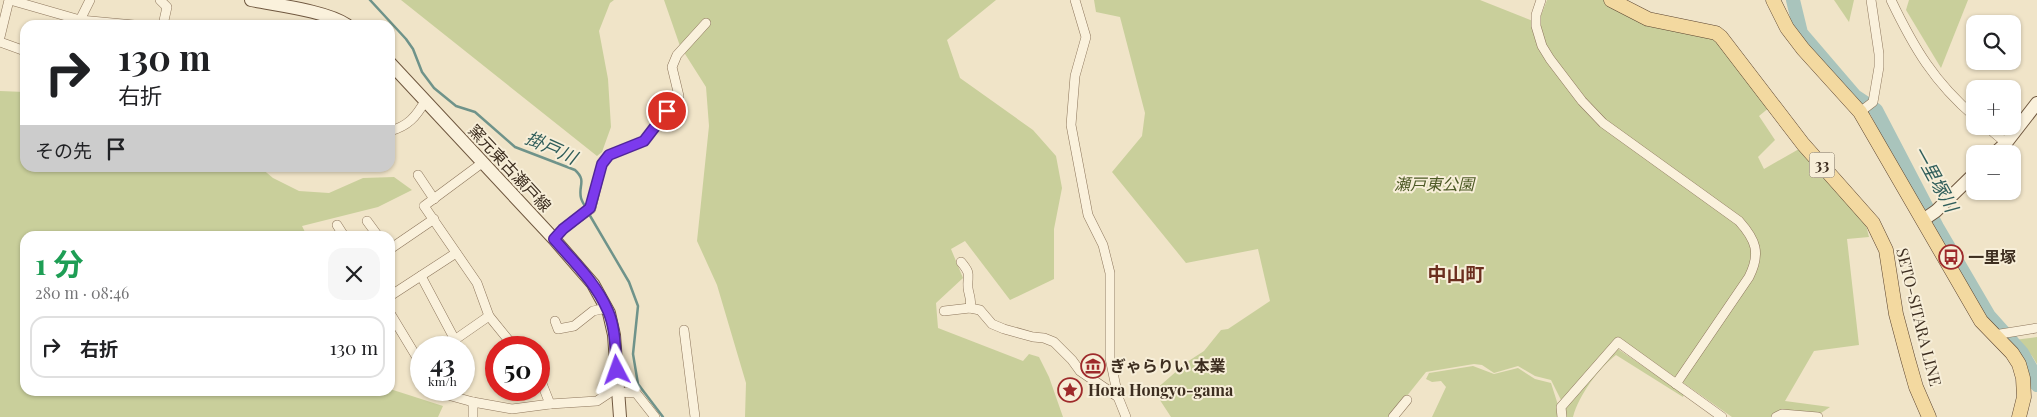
<!DOCTYPE html>
<html lang="ja">
<head>
<meta charset="utf-8">
<style>
	:root { --surface:#fff; --page:#f6f6f6; --text:#202124; --muted:#757577; --line:#e0e0e0 }
	body { margin:0; font-family:"Playfair Display","Noto Sans JP",serif; background:var(--page); color:var(--text); height:100vh; display:flex; flex-direction:column; font-size:19px; white-space:nowrap }
	* { box-sizing:border-box; margin:0 }
	p { font-size:16px; color:var(--muted) }
	.icon { flex:none; width:28px; height:28px; fill:none; stroke:currentColor; stroke-width:2; stroke-linecap:round; stroke-linejoin:round }
	.map { position:relative; flex:1; overflow:hidden }
	.panel { position:absolute; left:20px; top:231px; width:375px; height:165px; display:flex; flex-direction:column; background:var(--surface); border-radius:15px; box-shadow:0 1px 4px #0004 }
	.panel>* { flex:none }
	.hud { position:absolute; left:20px; top:20px; width:375px; height:152px; border-radius:15px; box-shadow:0 1px 4px #0004; background:#fff; color:var(--text); overflow:hidden }
	.fabs { position:absolute; left:1966px; top:15px; display:grid; gap:10px }
	.fabs a { display:grid; place-items:center; width:55px; height:55px; border-radius:10px; background:var(--surface); box-shadow:0 1px 4px #0004; font-size:25px }
	.speed { position:absolute; left:410px; top:336px; display:flex; gap:10px; font-size:25px; font-weight:700; text-align:center }
	.speed>* { display:grid; place-content:center; width:65px; height:65px; border-radius:50%; background:var(--surface); box-shadow:0 1px 4px #0004; line-height:1 }
	.speed small { font-size:12px; font-weight:400 }
	.speed .limit { border:8px solid #d22; background:#fff; color:#111 }
	.pin { position:absolute; display:grid; place-items:center; width:42px; height:42px; color:#fff; margin:-21px; border:2px solid #fff; border-radius:50%; box-shadow:0 1px 5px #0007 }
	.me { position:absolute; width:55px; margin:-28px; rotate:356deg; stroke-linejoin:round; filter:drop-shadow(0 0 4px #0008) }
	.turn { display:flex; align-items:center; gap:18px; height:105px; padding:0 15px; font-size:22px }
	.turn .icon { width:65px; height:65px; stroke-width:2.5 }
	.turn b { display:block; font-size:35px; line-height:42px }
	.then { display:flex; align-items:center; height:48px; padding:0 15px; background:#0003; gap:10px; font-size:19px }
	.round { display:grid; place-items:center; flex:none; width:52px; height:52px; border-radius:15px; background:var(--page) }
	.overview { display:flex; align-items:center; justify-content:space-between; height:85px; padding:0 15px }
	h1 { font-size:30px; font-weight:700; line-height:38px; color:#1e9e55 }
	ul { padding:0; list-style:none }
	li { display:flex; align-items:center; gap:15px; height:62px; margin:0 10px 8px; padding:0 5px; border:2px solid var(--line); border-radius:15px }
	li div { flex:1 }
	li b { display:block; font-size:19px }
	li em { font-style:normal }
	.map>svg:first-child { display:block }
</style>
</head>
<body>
<div class="map">
<svg width="2037" height="417" viewBox="0 0 2037 417">
	<rect width="100%" height="100%" fill="#f0e4c8"/>
	<!-- green -->
	<g fill="#c9cf9b">
		<path d="M401 0H614L610 3 599 31 608 79 611 127 602 152 597 156Z"/>
		<path d="M664 0H996L947 40 960 78 1033 130 1056 156 1062 188 1054 229V279L1010 300 965 241 951 249 963 278 936 303 938 328 1023 361 1029 354 1039 357 1049 377 1063 417H745L746 383 717 285 697 241 709 126 706 87 680 46Z"/>
		<path d="M1094 0H1480L1538 23 1547 0H1605L1715 38 1770 107 1759 116 1775 140 1758 157 1764 169 1799 149 1866 225 1869 237 1847 239 1859 345 1814 351 1785 401 1830 407 1815 417H1732L1618 337 1562 402 1551 380 1535 376 1518 366 1494 373 1482 365 1474 364 1426 372 1390 417H1171L1154 391 1187 362 1204 351 1221 330 1228 329 1270 301 1258 249 1186 263 1112 172 1142 136 1145 113 1120 17 1096 12Z"/>
		<path d="M1834 0H1854L1849 22Z"/>
		<path d="M1909 0H1968L1941 68 1906 10Z"/>
		<path d="M0 91 25 92V168H261L273 178 299 191 329 193 363 178 394 177 412 190 378 207 302 226 307 236H25V391H390V389L443 406 438 417H0Z"/>
		<path d="M2037 337V364L2032 356 2014 340Z"/>
		<path d="M1618 349 1684 394 1683 397 1616 355C1598 369 1579 395 1573 417H1564L1565 408Z"/>
		<path d="M1473 366 1494 374 1518 368 1535 379 1551 383 1558 405V417H1432L1446 387 1441 381 1432 382 1426 379 1429 373Z"/>
	</g>
	<g fill="none" stroke-linecap="round" stroke-linejoin="round">
		<!-- stream -->
		<g stroke="#6f938a" stroke-width="2.5">
			<path d="M370 0 406 39 413 49 422 72 434 88 456 106 475 112 515 147 575 170C587 181 578 185 581 198 582 202 585 206 587 209"/>
			<path d="M589 214 629 282 638 306 633 354 638 384 663 417"/>
		</g>
		<!-- river -->
		<path stroke="#a9c4bc" stroke-width="14" d="M1793 0 1801 33 1855 96 1876 110 1937 227 1989 316 2022 353 2033 372 2037 385"/>
		<!-- street casing -->
		<g stroke="#8d765c" stroke-width="10">
			<g id="street">
				<path d="M10 0 80 20 134 25"/>
				<path d="M160 0 167 7 163 25"/>
				<path d="M1075 0 1086 37 1075 76 1071 125 1088 215 1103 245 1110 273V358L1118 397 1126 417"/>
				<path d="M1541 0 1536 15V26L1542 46 1550 59 1582 101 1603 123 1739 221C1756 240 1761 253 1749 277L1676 384"/>
				<path d="M1891 0C1914 48 1934 82 1975 117"/>
				<path d="M80 25V20L90 0"/>
				<path d="M0 37 9 0"/>
				<path d="M0 42 25 51"/>
				<path d="M1860 112 1873 102 1879 67V54L1871 0"/>
				<path d="M1986 126 2006 143"/>
				<path d="M390 131C408 126 416 117 425 101"/>
				<path d="M482 163 424 206 477 283 489 316 515 348"/>
				<path d="M418 175 434 199"/>
				<path d="M367 221 378 236"/>
				<path d="M337 225 344 236"/>
				<path d="M554 239 563 229 591 209 602 164 609 155 644 141 679 96 672 67 677 55 706 23"/>
				<path d="M390 249 434 219"/>
				<path d="M961 262C972 275 967 274 968 288 969 296 972 300 970 308"/>
				<path d="M421 276 455 340"/>
				<path d="M390 296 456 253"/>
				<path d="M944 311 970 308 980 310 992 324 1004 329 1033 337 1044 338 1054 342 1072 360 1080 371 1118 397"/>
				<path d="M390 313 419 361 421 360"/>
				<path d="M555 321 558 329 574 326 593 311 606 308"/>
				<path d="M684 330 695 417"/>
				<path d="M1994 335 2037 328"/>
				<path d="M443 348 489 316"/>
				<path d="M539 376 550 404"/>
				<path d="M618 392 636 393 655 417"/>
				<path d="M444 394 473 402 512 409 550 404 597 401 618 387"/>
				<path d="M473 417V402"/>
				<path d="M1393 417 1407 400"/>
				<path d="M1562 417 1561 407 1618 342 1722 417"/>
				<path d="M1776 417 1782 414 1818 417"/>
			</g>
		</g>
		<!-- secondary casing -->
		<g stroke="#6f573f" stroke-width="14">
			<g id="secondary">
				<path d="M251 0C276 5 327 11 347 25"/>
				<path d="M390 63 554 239 593 284 609 313 614 335 620 417"/>
				<path d="M1994 154 2006 143 2037 103"/>
				<path d="M1923 220 1936 211 1975 173"/>
			</g>
		</g>
		<!-- primary casing -->
		<g stroke="#5b4430" stroke-width="15">
			<g id="primary">
				<path d="M1611 0 1648 19 1716 33 1721 37 1803 144 1873 223 1886 250 1896 314 1908 359 1916 387 1929 417"/>
				<path d="M1773 0 1787 28 1803 49 1860 112 1981 321 2012 353 2019 364 2023 378 2024 397 2019 417"/>
			</g>
		</g>
		<!-- street -->
		<use href="#street" stroke="#faf1dc" stroke-width="9"/>
		<!-- secondary -->
		<use href="#secondary" stroke="#faf1dc" stroke-width="12"/>
		<!-- primary -->
		<use href="#primary" stroke="#f3d9a0" stroke-width="14"/>
	</g>
	<g fill="none" stroke-linecap="round" stroke-linejoin="round">
		<!-- route casing -->
		<g stroke="#51269a" stroke-width="12">
			<path id="route" d="M617 370C615 351 616 329 608 311 596 283 574 262 554 239L563 229 590 208 602 164 609 155 644 141 667 111"/>
		</g>
		<!-- route -->
		<use href="#route" stroke="#7c3aed" stroke-width="9"/>
	</g>
	<!-- icons -->
	<defs>
		<g id="bus-ring" transform="scale(1.25)"><circle r="9.5" fill="#f7eed8" stroke="#9e2a2b" stroke-width="1.5"/><path d="M-5-6H5V4H4V6H2V4H-2V6H-4V4H-5ZM-3.5-4V0h7V-4ZM-3.5 1.2v1.5H-2V1.2ZM2 1.2v1.5H3.5V1.2Z" fill="#9e2a2b"/></g>
		<g id="museum-ring" transform="scale(1.25)"><circle r="9.5" fill="#f7eed8" stroke="#9e2a2b" stroke-width="1.5"/><path d="M0-6L6-3V-2H-6V-3ZM-5-1h2V3h-2ZM-1-1h2V3h-2ZM3-1h2V3H3ZM-6 4H6V6H-6Z" fill="#9e2a2b"/></g>
		<g id="sight-ring" transform="scale(1.25)"><circle r="9.5" fill="#f7eed8" stroke="#9e2a2b" stroke-width="1.5"/><path d="M0-6L1.8-2.2L6-1.7L2.9 1.2L3.7 5.4L0 3.3L-3.7 5.4L-2.9 1.2L-6-1.7L-1.8-2.2Z" fill="#9e2a2b"/></g>
	</defs>
	<g fill-rule="evenodd">
		<use href="#bus-ring" x="1951" y="257"/>
		<use href="#museum-ring" x="1093" y="366"/>
		<use href="#sight-ring" x="1070" y="390"/>
	</g>
	<g text-anchor="middle" stroke-width="4" stroke-linejoin="round" paint-order="stroke">
		<!-- shield labels -->
		<rect fill="#f7eed8" stroke="#756857" stroke-width="1" x="1809.5" y="152.5" width="25" height="25" rx="4"/>
		<g font-size="15" font-weight="bold" fill="#3d2e20">
			<text x="1822" y="170">33</text>
		</g>
		<!-- street labels -->
		<g font-size="16" fill="#3d2e20" stroke="#f7eed8">
			<text transform="translate(510 168) rotate(47)" y="6">窯元東古瀬戸線</text>
			<text transform="translate(1919 317) rotate(76)" y="6">SETO-SITARA LINE</text>
		</g>
		<!-- park labels -->
		<g font-size="16" font-style="italic" fill="#4d5a26" stroke="#f7eed8">
			<text x="1434" y="190">瀬戸東公園</text>
		</g>
		<!-- poi labels -->
		<g font-size="16" font-weight="bold" fill="#3d2e20" stroke="#f7eed8" text-anchor="start">
			<text x="1968" y="263">一里塚</text>
			<text x="1110" y="372">ぎゃらりい 本業</text>
			<text x="1088" y="396">Hora Hongyo-gama</text>
		</g>
		<!-- water labels -->
		<g font-size="18" font-style="italic" fill="#2f5d5a" stroke="#f7eed8">
			<text transform="translate(551 148) rotate(24)" y="6">掛戸川</text>
			<text transform="translate(1935 179) rotate(61)" y="6">一里塚川</text>
		</g>
		<!-- quarter labels -->
		<g font-size="19" font-weight="bold" fill="#6b2e1e" stroke="#f7eed8">
			<text x="1456" y="281">中山町</text>
		</g>
	</g>
</svg>
<div class="fabs">
<a><svg class="icon" aria-label="search" viewBox="0 0 24 24"><circle cx="10" cy="10" r="6"/><path d="M15 15l6 6"/></svg></a>
<a>+</a>
<a>−</a>
</div>
<div class="speed"><div>43<small>km/h</small></div><div class="limit">50</div></div>
<div class="pin" style="left:667px;top:111px;background:#d93025"><svg class="icon" aria-label="arrive" viewBox="0 0 24 24"><path d="M6 21V4h12l-3 4 3 4H6"/></svg></div>
<svg class="me" style="left:617px;top:370px" viewBox="-20 -20 40 40"><path d="M0-17L14 15 0 8-14 15z" fill="#7c3aed" stroke="#fff" stroke-width="4"/></svg>
<div class="hud">
<div class="turn"><svg class="icon" aria-label="right" viewBox="0 0 24 24"><path d="M7 20v-9h11M14 6l5 5-5 5"/></svg><div><b>130 m</b>右折</div></div>
<div class="then">その先<svg class="icon" aria-label="arrive" viewBox="0 0 24 24"><path d="M6 21V4h12l-3 4 3 4H6"/></svg></div>
</div>
<section class="panel">
<div class="overview"><div><h1>1 分</h1><p>280 m · 08:46</p></div><a class="round"><svg class="icon" aria-label="close" viewBox="0 0 24 24"><path d="M6 6l12 12M18 6L6 18"/></svg></a></div>
<ul>
<li><svg class="icon" aria-label="right" viewBox="0 0 24 24"><path d="M7 20v-9h11M14 6l5 5-5 5"/></svg><div><b>右折</b></div><em>130 m</em></li>
</ul>
</section>
</div>
</body>
</html>
